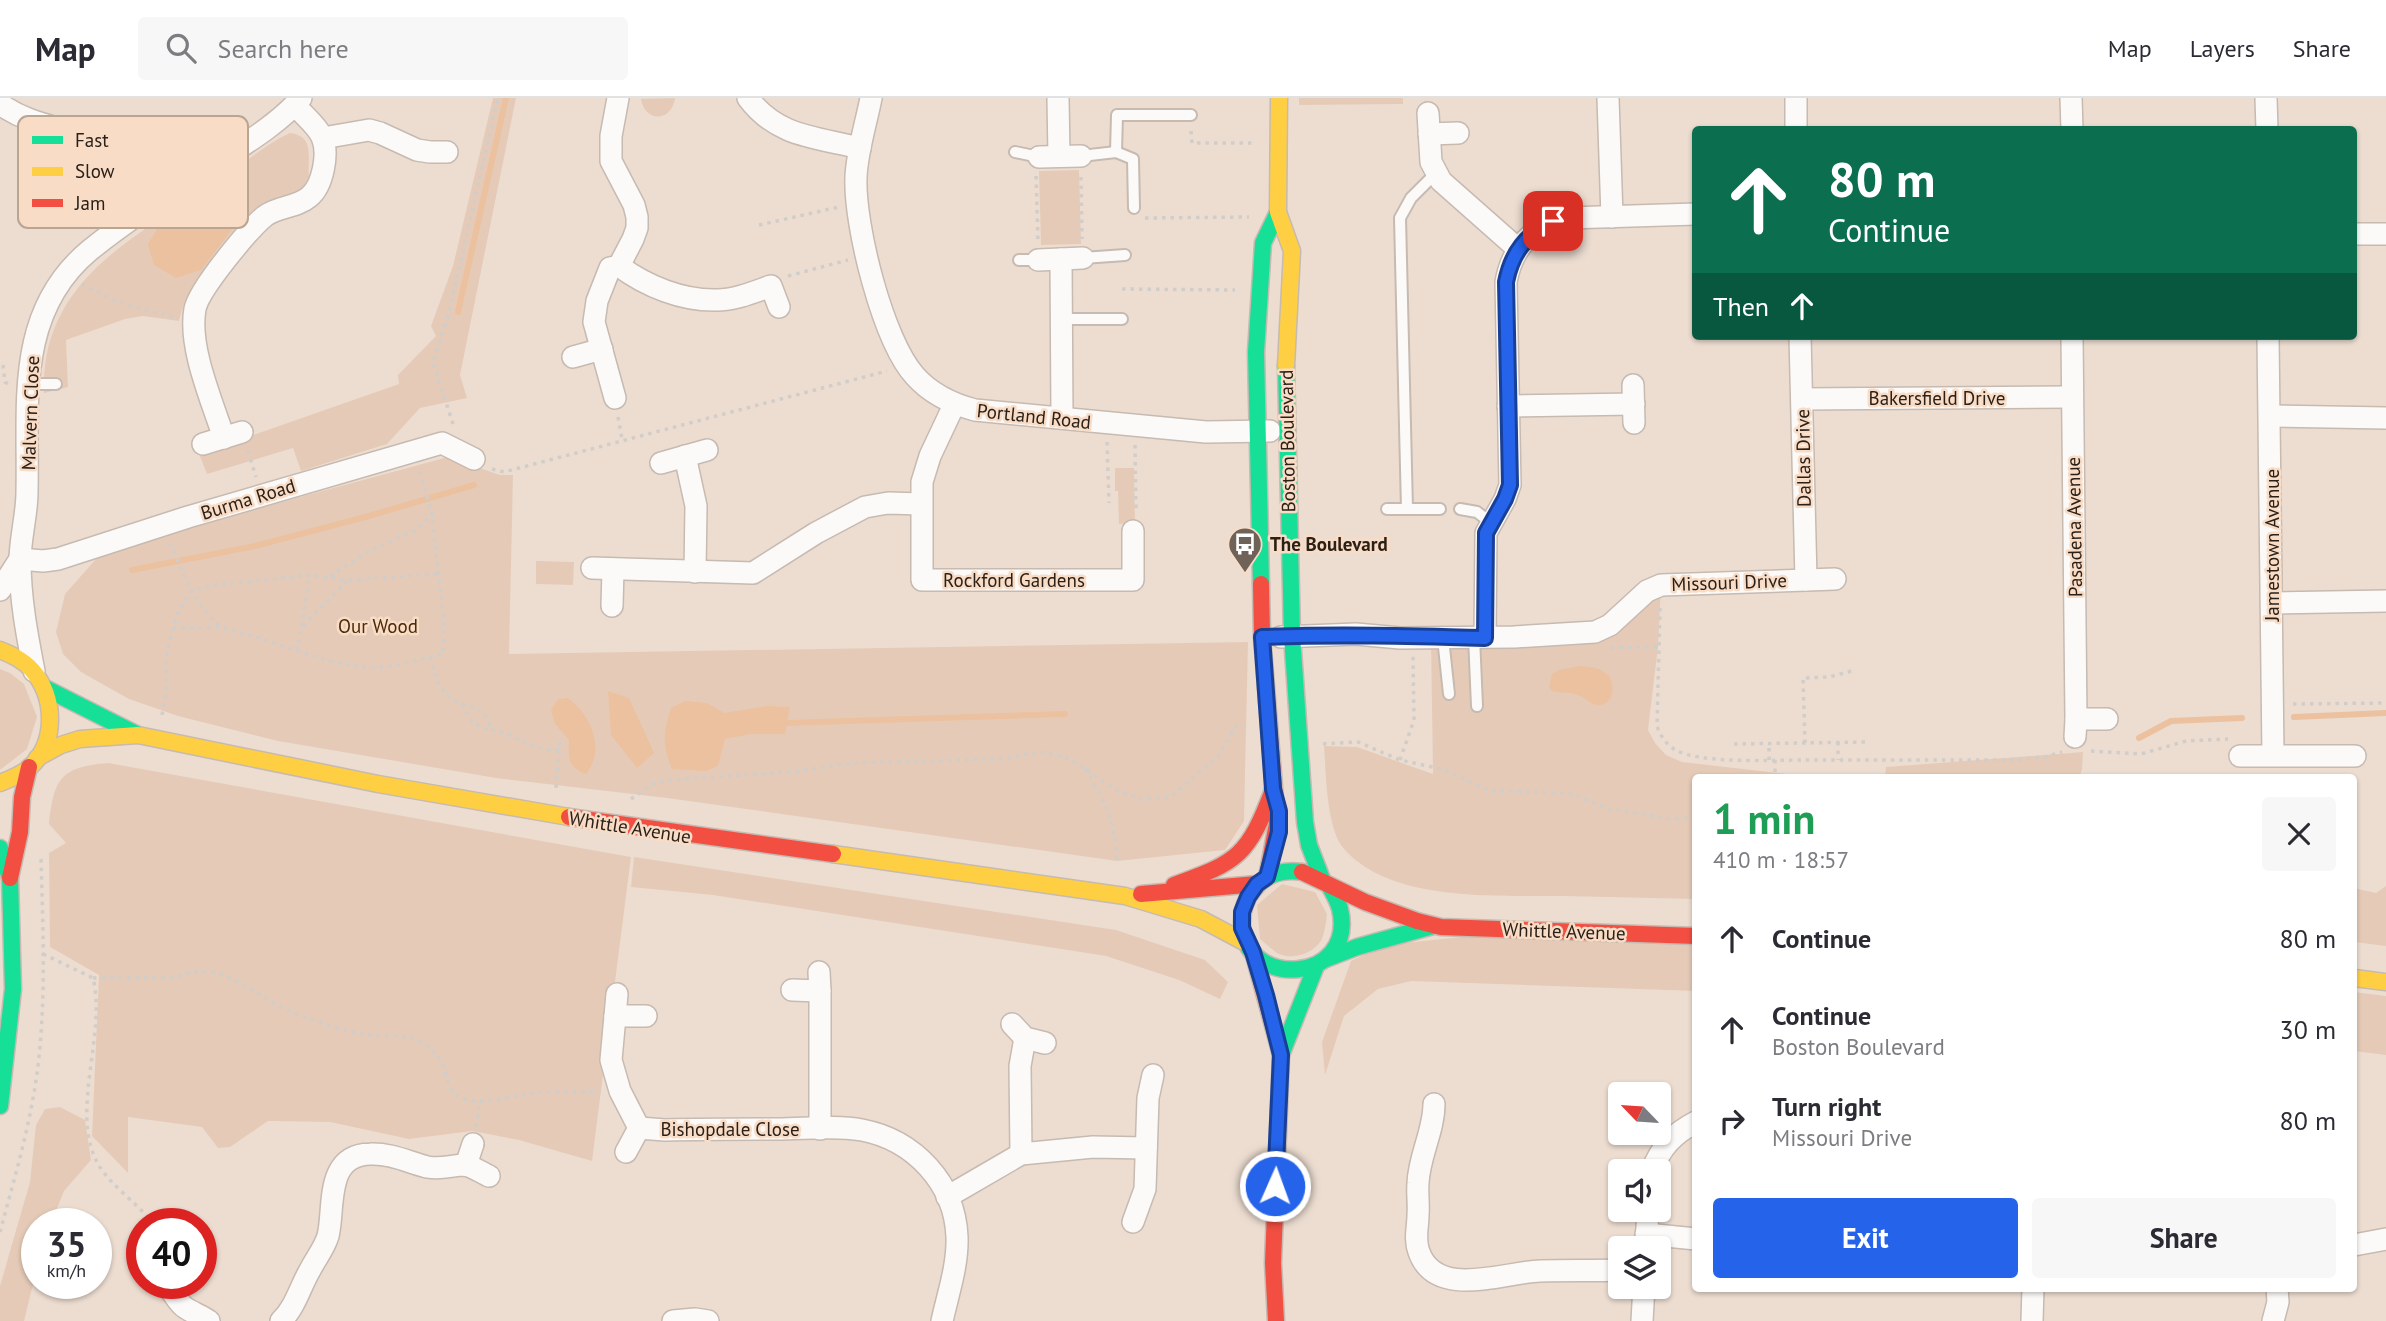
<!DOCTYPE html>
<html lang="en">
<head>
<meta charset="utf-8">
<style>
	:root { --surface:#fff; --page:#f7f7f7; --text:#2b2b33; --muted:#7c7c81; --line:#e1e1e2; --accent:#2563eb }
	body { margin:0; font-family:"PT Sans",sans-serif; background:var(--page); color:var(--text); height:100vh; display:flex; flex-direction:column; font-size:26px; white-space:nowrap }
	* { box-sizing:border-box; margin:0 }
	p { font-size:23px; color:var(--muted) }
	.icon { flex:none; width:38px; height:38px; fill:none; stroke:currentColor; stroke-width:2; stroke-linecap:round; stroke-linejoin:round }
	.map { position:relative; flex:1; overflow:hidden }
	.side { position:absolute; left:1692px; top:676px; width:665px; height:518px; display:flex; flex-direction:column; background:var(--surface); border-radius:7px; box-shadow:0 2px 5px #0004 }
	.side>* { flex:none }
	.top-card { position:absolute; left:1692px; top:28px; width:665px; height:214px; border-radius:7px; box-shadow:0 2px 5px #0004; background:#0b6e4f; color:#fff; overflow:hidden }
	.needle { width:46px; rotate:295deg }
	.controls { position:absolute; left:1608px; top:984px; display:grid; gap:14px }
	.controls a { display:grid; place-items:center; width:63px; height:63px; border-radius:7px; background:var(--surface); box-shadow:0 2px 5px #0004; font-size:35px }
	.speed { position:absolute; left:21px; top:1110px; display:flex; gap:14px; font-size:35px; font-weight:700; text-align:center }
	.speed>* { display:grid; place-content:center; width:91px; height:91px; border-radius:50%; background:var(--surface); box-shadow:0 2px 5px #0004; line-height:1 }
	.speed small { font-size:18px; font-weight:400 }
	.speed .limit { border:10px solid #d22; background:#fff; color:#111 }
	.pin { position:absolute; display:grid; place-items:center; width:60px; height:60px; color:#fff; margin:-30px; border-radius:14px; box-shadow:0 4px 10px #0006 }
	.me { position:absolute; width:77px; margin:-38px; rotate:2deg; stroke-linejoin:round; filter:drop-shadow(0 0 5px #0008) }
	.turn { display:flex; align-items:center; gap:24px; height:147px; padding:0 21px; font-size:32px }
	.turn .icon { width:91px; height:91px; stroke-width:2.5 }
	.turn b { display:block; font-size:49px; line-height:60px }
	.then { display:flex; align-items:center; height:66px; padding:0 21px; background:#0003; gap:14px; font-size:26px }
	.round { display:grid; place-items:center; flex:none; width:74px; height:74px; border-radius:7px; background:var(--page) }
	.overview { display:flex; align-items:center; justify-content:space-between; height:119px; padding:0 21px }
	h1 { font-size:42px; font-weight:600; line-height:52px; color:#1e9e55 }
	.cta { display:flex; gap:14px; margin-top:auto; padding:14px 21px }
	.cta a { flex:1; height:80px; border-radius:7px; background:var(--accent); color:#fff; font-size:28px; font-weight:600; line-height:80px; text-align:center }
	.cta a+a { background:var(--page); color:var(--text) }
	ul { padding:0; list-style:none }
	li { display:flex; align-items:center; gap:21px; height:91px; padding:0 21px }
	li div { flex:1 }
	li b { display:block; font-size:26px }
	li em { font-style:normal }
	header { display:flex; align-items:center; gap:42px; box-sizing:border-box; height:98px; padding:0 35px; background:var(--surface); border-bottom:2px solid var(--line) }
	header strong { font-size:33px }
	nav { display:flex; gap:38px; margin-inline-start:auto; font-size:24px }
	.search { width:490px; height:63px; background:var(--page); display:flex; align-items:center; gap:18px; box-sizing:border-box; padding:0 24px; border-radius:7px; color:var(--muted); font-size:26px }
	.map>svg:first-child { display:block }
</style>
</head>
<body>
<header>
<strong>Map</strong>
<div class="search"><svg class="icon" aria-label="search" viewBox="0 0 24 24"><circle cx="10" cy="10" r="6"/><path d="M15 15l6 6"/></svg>Search here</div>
<nav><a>Map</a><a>Layers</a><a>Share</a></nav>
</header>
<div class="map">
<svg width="2386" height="1223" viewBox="0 0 2386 1223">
	<rect width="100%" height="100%" fill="#edddd1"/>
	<!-- green -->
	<g fill="#e5cbb7">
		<path d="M493 0H516L460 277 467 300 420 310 387 346 301 373 293 350 207 376 199 356 399 286 398 277 436 238 431 228 453 168Z"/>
		<path d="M675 0C672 24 645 25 641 1Z"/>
		<path d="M1299 0H1403V6L1299 7Z"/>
		<path d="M290 35C318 38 305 65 310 83L306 90C256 125 193 160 179 223L143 218 125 221 66 242 68 289 44 295C40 185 131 141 211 88 234 73 267 45 290 35Z"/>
		<path d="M1079 72 1081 146 1041 147 1039 73Z"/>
		<path d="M448 359 500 377H513L509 556 1248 544 1244 723 1225 752 1117 763 667 700 496 680 278 643 178 618 129 601 81 574 63 556 56 534 65 496 104 452Z"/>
		<path d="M1115 370H1134L1135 425 1119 426 1118 393H1115Z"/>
		<path d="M536 463 574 464 573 487 536 486Z"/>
		<path d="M1661 489 1658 549 1648 632 1655 645 1666 657 1682 664 1813 679H1696V801C1651 800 1607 799 1562 798 1497 797 1392 805 1344 751 1326 731 1326 674 1324 648L1357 649 1433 676 1431 543 1596 541Z"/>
		<path d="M0 571 10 575 24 586 37 619 27 651 0 672Z"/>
		<path d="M2083 654 2082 672 2079 679H1885L1886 669Z"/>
		<path d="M108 665 631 759 592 1063 519 1042 472 1033 409 1041 330 1024 268 1023 230 1049 218 1050 202 1029 128 1019V1075L92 1038 99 877 50 849 49 755 66 745 49 726C54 681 60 669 108 665Z"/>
		<path d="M634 759 1116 832 1205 862 1228 884 1220 901 1179 882 1106 858 713 797 631 789Z"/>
		<path d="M1282 786 1315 794 1327 816C1326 824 1325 835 1321 843 1312 856 1291 863 1277 855 1271 851 1265 845 1260 841L1257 807Z"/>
		<path d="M2386 788V848L2354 844V790L2376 795Z"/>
		<path d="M1471 838 1696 846V893L1411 883 1378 891 1344 918 1325 977 1322 944 1351 863 1385 847Z"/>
		<path d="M2354 894 2386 898V957L2354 953Z"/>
		<path d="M60 1009 85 1022 91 1062 64 1093 51 1125H37V1170L24 1223H0V1188L30 1084 36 1027 45 1011Z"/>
	</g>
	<!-- water -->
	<g fill="#ebc19f">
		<path d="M226 98 241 111 236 126 201 172 176 180 154 167 148 146 159 128 189 127 197 105Z"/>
		<path d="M1580 568C1589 569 1600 569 1607 576 1616 585 1615 605 1600 607 1592 608 1587 601 1580 598 1571 593 1561 596 1552 593L1549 589 1552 576 1559 572Z"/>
		<path d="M608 593 629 600 654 655 637 670 611 637Z"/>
		<path d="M568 600C591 617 606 651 586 676 568 670 568 659 569 642L555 626 551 612 558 601Z"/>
		<path d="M685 603 707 605 724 615 767 608 790 609 785 636H751L725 641 718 668 706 673 672 671C662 646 663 635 671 610Z"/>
	</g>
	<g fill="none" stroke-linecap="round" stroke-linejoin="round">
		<!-- stream -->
		<g stroke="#ebc19f" stroke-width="6">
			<path d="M458 214 506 0"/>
			<path d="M132 472 255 448 369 418 474 387"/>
			<path d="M2294 619 2386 615"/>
			<path d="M787 625 1065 616"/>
			<path d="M2139 640 2171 623 2242 620"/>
		</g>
		<!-- lane casing -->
		<g stroke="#c6bab1" stroke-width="14">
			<g id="lane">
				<path d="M1015 54 1039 59"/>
				<path d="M1116 54 1133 61 1134 110"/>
				<path d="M1081 58 1116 54 1117 17H1191"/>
				<path d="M1083 160 1125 157"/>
				<path d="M1019 162H1038"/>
				<path d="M1063 221H1122"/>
				<path d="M28 286H56"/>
				<path d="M1387 411H1440"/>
				<path d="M1407 411 1400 120 1411 100 1436 75"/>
				<path d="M1460 411 1477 414 1490 424"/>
				<path d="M1474 539 1477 608"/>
				<path d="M1443 540 1449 596"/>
			</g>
		</g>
		<!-- street casing -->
		<g stroke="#c6bab1" stroke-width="24">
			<g id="street">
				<path d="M748 0C777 39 816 39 860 50"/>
				<path d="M871 0C866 26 857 53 856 79 854 127 883 243 915 278 931 296 952 306 975 312L1206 334 1270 333"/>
				<path d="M1058 0 1059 58"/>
				<path d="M1608 0 1612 119"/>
				<path d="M2071 0 2072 32"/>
				<path d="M2266 0 2267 32"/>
				<path d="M0 6C25 24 52 28 81 37 116 48 136 77 154 107"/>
				<path d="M1428 15 1431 64 1441 83 1518 151"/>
				<path d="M1796 32V0"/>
				<path d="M1429 36 1458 35"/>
				<path d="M323 40 369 32 380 35 417 52 430 54H447"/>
				<path d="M1039 59 1081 58"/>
				<path d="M2354 136H2386"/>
				<path d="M1061 161 1062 320"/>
				<path d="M1038 162 1083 160"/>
				<path d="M619 168C646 188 682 203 717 202 735 202 754 194 771 188L779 209"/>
				<path d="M1800 238 1806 482"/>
				<path d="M2072 238 2076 621"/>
				<path d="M2268 238 2273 657"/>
				<path d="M573 259 602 251"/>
				<path d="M1633 287 1634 325"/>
				<path d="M615 300 594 224 597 203 610 170 619 168 633 141 637 130V119L634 107 611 63V38L618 0"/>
				<path d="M1802 301 2072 299"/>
				<path d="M954 307 930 358 922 384V482H1133V433"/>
				<path d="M1508 308 1634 306"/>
				<path d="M2271 318 2386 320"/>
				<path d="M224 340C212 303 188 249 195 211 199 191 249 131 265 118 278 108 296 110 309 99 323 88 329 55 322 39 317 27 303 17 295 7"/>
				<path d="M203 346 242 334"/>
				<path d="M685 358 696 408 695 474"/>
				<path d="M661 365 707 352"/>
				<path d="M20 461 43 463 58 461 188 419 442 345 474 361"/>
				<path d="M592 470 753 475 816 435 865 409 888 405 921 406"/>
				<path d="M0 492 20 461"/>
				<path d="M2273 505 2386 503"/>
				<path d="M612 508 613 471"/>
				<path d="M1281 539 1356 536 1400 540 1514 539 1595 534 1610 527 1647 493 1661 487 1835 481"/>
				<path d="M1485 539 1486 435 1505 401 1510 387 1506 184C1512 150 1533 127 1568 120L1696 116"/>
				<path d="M34 573C27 537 20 500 20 463 20 440 27 417 27 394 29 307 14 215 90 152 130 120 174 92 217 64 246 45 277 27 301 0"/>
				<path d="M2075 639 2076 621H2107"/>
				<path d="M2240 658H2355"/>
				<path d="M792 892 820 893 819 874"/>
				<path d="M820 893V1031"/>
				<path d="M615 918 617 896"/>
				<path d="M1012 926 1025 940 1045 945"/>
				<path d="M1434 1006C1434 1033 1419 1058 1418 1085 1417 1095 1419 1106 1418 1117 1418 1129 1414 1141 1419 1154 1436 1202 1505 1174 1540 1173 1567 1172 1594 1173 1620 1172"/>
				<path d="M639 1030 665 1032C702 1031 740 1031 777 1031 805 1031 835 1027 862 1032 914 1042 955 1085 957 1139 958 1167 948 1196 942 1223"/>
				<path d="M626 1054 639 1030 620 993 611 962 615 918H646"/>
				<path d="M1021 1056 1020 968 1025 940"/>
				<path d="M466 1067 473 1046"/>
				<path d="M1652 1073C1660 1050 1674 1035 1696 1024"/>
				<path d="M947 1099 1021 1056 1093 1049 1146 1050"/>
				<path d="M1133 1124 1145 1091 1148 1000 1153 977"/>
				<path d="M1646 1136 1696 1141"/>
				<path d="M2354 1147 2386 1141"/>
				<path d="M1646 1148 1648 1111"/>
				<path d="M164 1185C172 1191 175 1201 183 1208 190 1214 201 1217 209 1223"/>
				<path d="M281 1223C296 1208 300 1189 310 1172 316 1160 324 1151 328 1138 335 1111 324 1057 370 1056 390 1055 408 1064 427 1069 443 1072 451 1067 465 1067 472 1068 482 1075 489 1078"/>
				<path d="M673 1223 695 1221 708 1223"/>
				<path d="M1642 1223 1644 1188"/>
				<path d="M2032 1223 2033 1190"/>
				<path d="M2273 1223 2278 1204 2277 1190"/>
			</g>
		</g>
		<!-- fast casing -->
		<g stroke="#c6bab1" stroke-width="19">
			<g id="fast">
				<path d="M1286 268 1292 538 1305 724 1309 747 1322 781"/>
				<path d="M1261 486 1256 254 1263 145 1278 114"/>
				<path d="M45 590 136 636"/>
				<path d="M0 750 10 780 13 891 0 1008"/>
				<path d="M1302 774C1284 771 1266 776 1254 791 1246 800 1242 813 1242 825 1243 892 1357 886 1340 811 1338 803 1333 795 1329 787"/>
				<path d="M1326 861 1357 849 1433 828"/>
				<path d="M1281 957 1316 868"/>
			</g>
		</g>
		<!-- slow casing -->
		<g stroke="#c6bab1" stroke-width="19">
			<g id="slow">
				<path d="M1279 0 1278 114 1292 153 1286 268"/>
				<path d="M0 552C12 557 23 562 32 572 56 600 57 645 29 670 21 677 10 681 0 685"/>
				<path d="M37 660 61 647 80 641 138 637 378 686 569 719"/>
				<path d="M833 756 1125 798 1201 821 1248 846"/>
				<path d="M2354 880 2386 884"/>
			</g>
		</g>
		<!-- jam casing -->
		<g stroke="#c6bab1" stroke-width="19">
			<g id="jam">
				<path d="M1261 486 1262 539 1277 726 1267 779"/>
				<path d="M569 719 833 756"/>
				<path d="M1302 774 1365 804 1417 823 1441 829 1696 838"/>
				<path d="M10 780 20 734 22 699 29 669"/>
				<path d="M1174 787C1239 764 1248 757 1273 692"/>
				<path d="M1141 796 1257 786"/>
				<path d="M1253 854 1281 957 1273 1165 1276 1223"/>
			</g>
		</g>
		<!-- path -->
		<g stroke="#d1cdc9" stroke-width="3.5" stroke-dasharray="3.5 5" stroke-linecap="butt">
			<path d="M1191 33 1192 45H1256"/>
			<path d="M1036 78 1038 143"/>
			<path d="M1081 79 1082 141"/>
			<path d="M1145 120 1249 119"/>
			<path d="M759 127 839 109"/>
			<path d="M788 178 848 162"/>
			<path d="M82 186C110 202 142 212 173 219"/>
			<path d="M1122 191 1235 192"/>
			<path d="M3 267 5 284 8 286"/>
			<path d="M618 319 622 341"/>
			<path d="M453 326 433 264 448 218 498 0"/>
			<path d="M1107 344 1109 405"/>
			<path d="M1135 347 1136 415"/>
			<path d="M248 353 256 379"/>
			<path d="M492 371 504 374 887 273"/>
			<path d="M170 445C180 469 196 508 215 524 228 535 245 535 260 540 298 552 339 571 380 569 402 568 422 560 443 556L444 524 432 417 420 373"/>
			<path d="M330 478 366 455 416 432 432 417"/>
			<path d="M1660 510 1657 628C1662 642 1670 652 1686 656 1714 665 1772 662 1803 662 1872 662 1942 662 2011 662L2045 659 2062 654"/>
			<path d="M303 528 348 482"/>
			<path d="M173 530 220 529"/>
			<path d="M1611 550 1658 549"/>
			<path d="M297 553 310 477"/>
			<path d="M430 559C434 573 437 589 449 599 468 612 485 605 491 632 519 636 529 653 559 652"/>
			<path d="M462 606C468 621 474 628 491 632"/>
			<path d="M2293 606 2386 605"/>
			<path d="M162 617 167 591 166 565 169 545 178 515 185 502 193 492 214 487 310 477 348 482 439 476"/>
			<path d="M1838 644V662"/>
			<path d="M1805 645 1803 580 1829 579 1855 572"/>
			<path d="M1323 646 1358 644 1400 662 1442 671 1491 693 1569 695 1610 711 1672 721 1696 720"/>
			<path d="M1734 646 1868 644"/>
			<path d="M2091 653 2141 656 2186 643 2228 641"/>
			<path d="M1400 662 1414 622 1413 558"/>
			<path d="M1769 662V645"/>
			<path d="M1775 662V679"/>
			<path d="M1085 671C1106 706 1115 721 1117 763"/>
			<path d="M556 690 560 641"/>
			<path d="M631 701 653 686 670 682 798 673 852 665 1003 661 1039 654 1063 658 1084 670 1115 692 1141 701 1169 700 1217 660 1236 628 1243 629"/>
			<path d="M43 856 93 880C107 937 69 1014 98 1066 109 1086 138 1106 153 1125"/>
			<path d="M93 880 177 879C222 859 255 900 294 915 318 924 345 934 370 937 388 940 407 935 423 945 429 949 438 956 441 963 448 976 446 993 461 1000 483 1009 512 997 535 995 556 994 578 994 599 993"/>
			<path d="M476 1029 480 1003"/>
			<path d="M0 1134C13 1086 27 1038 35 989 47 913 43 836 41 760"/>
		</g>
		<!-- lane -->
		<use href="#lane" stroke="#fcfaf8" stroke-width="10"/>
		<!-- street -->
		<use href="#street" stroke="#fcfaf8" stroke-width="21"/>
		<!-- fast -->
		<use href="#fast" stroke="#16e098" stroke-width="16"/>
		<!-- slow -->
		<use href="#slow" stroke="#ffcf43" stroke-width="16"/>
		<!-- jam -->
		<use href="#jam" stroke="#f24e42" stroke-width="16"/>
	</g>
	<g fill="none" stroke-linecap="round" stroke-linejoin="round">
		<!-- route casing -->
		<g stroke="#184099" stroke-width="18">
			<path id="route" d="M1275 1088 1281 957 1266 897 1253 854 1242 830V814L1248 799 1257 786 1267 779 1279 734V713L1273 691 1262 539C1337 536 1411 538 1485 540L1486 435 1505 401 1510 387 1506 184C1512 154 1526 137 1553 123"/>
		</g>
		<!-- route -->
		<use href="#route" stroke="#2563eb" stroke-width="12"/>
	</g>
	<!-- icons -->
	<defs>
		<g id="bus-pin" transform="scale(1.75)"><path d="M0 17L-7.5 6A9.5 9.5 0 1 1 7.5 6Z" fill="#6e6259" stroke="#f8dcc6"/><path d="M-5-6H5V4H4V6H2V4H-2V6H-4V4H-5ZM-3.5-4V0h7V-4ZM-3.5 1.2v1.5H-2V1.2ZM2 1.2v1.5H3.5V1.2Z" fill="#fff"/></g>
	</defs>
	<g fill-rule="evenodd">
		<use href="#bus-pin" x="1245" y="446"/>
	</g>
	<g text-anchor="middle" stroke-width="5" stroke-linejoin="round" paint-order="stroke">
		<!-- street labels -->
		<g font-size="19" fill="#2a2018" stroke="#f8dcc6">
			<text x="1937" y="307">Bakersfield Drive</text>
			<text transform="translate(30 315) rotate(-88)" y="7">Malvern Close</text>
			<text transform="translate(1034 318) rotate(6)" y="7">Portland Road</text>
			<text transform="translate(1287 343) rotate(-91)" y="7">Boston Boulevard</text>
			<text transform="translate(1803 360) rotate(-91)" y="7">Dallas Drive</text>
			<text transform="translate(248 401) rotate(-17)" y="7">Burma Road</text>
			<text transform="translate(2074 429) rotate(-91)" y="7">Pasadena Avenue</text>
			<text transform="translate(2272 447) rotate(-90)" y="7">Jamestown Avenue</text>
			<text x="1014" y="489">Rockford Gardens</text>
			<text transform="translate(1729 484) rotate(-2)" y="7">Missouri Drive</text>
			<text transform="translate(630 729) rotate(9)" y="7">Whittle Avenue</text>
			<text transform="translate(1564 833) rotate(2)" y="7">Whittle Avenue</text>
			<text x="730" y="1038">Bishopdale Close</text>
		</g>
		<!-- poi labels -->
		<g font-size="19" font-weight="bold" fill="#2a2018" stroke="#f8dcc6" text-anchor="start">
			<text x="1270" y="453">The Boulevard</text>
		</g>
		<!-- park labels -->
		<g font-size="19" fill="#4c2907" stroke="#f8dcc6">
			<text x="378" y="535">Our Wood</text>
		</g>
	</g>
	<!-- legend -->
	<rect x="18" y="18" width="230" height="112" rx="10" fill="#f8dcc6" stroke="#baa492" stroke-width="2"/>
	<rect x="32" y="38" width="31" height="8" fill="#16e098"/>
	<rect x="32" y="69" width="31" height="9" fill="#ffcf43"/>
	<rect x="32" y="101" width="31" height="8" fill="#f24e42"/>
	<g font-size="19" fill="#2a2018">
		<text x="75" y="49">Fast</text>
		<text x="75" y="80">Slow</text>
		<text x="75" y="112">Jam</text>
	</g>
</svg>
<div class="controls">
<a><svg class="needle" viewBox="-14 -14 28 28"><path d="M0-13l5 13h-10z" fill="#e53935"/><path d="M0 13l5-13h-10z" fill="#7c7c81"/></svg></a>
<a><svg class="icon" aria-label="sound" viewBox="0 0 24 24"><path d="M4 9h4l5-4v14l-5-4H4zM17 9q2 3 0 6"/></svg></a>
<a><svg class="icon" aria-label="layers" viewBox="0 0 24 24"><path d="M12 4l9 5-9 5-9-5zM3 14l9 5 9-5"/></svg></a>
</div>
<div class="speed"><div>35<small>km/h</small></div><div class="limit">40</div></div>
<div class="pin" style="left:1553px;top:123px;background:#d93025"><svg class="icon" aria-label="arrive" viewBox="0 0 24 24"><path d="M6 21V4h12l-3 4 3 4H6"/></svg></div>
<svg class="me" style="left:1275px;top:1088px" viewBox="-20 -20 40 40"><circle r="17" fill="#2563eb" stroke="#fff" stroke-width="3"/><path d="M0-11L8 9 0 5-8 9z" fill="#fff"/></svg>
<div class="top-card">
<div class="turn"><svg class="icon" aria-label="ahead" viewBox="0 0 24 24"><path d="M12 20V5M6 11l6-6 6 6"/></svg><div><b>80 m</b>Continue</div></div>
<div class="then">Then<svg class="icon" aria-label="ahead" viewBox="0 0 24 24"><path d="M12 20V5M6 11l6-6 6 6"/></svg></div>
</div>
<section class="side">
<div class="overview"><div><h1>1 min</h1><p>410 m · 18:57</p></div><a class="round"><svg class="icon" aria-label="close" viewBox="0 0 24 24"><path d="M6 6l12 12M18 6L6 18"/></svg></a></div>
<ul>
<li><svg class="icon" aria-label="ahead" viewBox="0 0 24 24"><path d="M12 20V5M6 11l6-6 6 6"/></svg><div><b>Continue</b></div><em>80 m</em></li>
<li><svg class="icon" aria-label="ahead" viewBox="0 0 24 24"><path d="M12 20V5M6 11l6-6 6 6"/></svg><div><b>Continue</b><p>Boston Boulevard</p></div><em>30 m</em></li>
<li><svg class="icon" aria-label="right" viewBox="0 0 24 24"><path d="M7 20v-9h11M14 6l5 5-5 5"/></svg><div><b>Turn right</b><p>Missouri Drive</p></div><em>80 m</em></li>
</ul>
<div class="cta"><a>Exit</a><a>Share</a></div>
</section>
</div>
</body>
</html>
